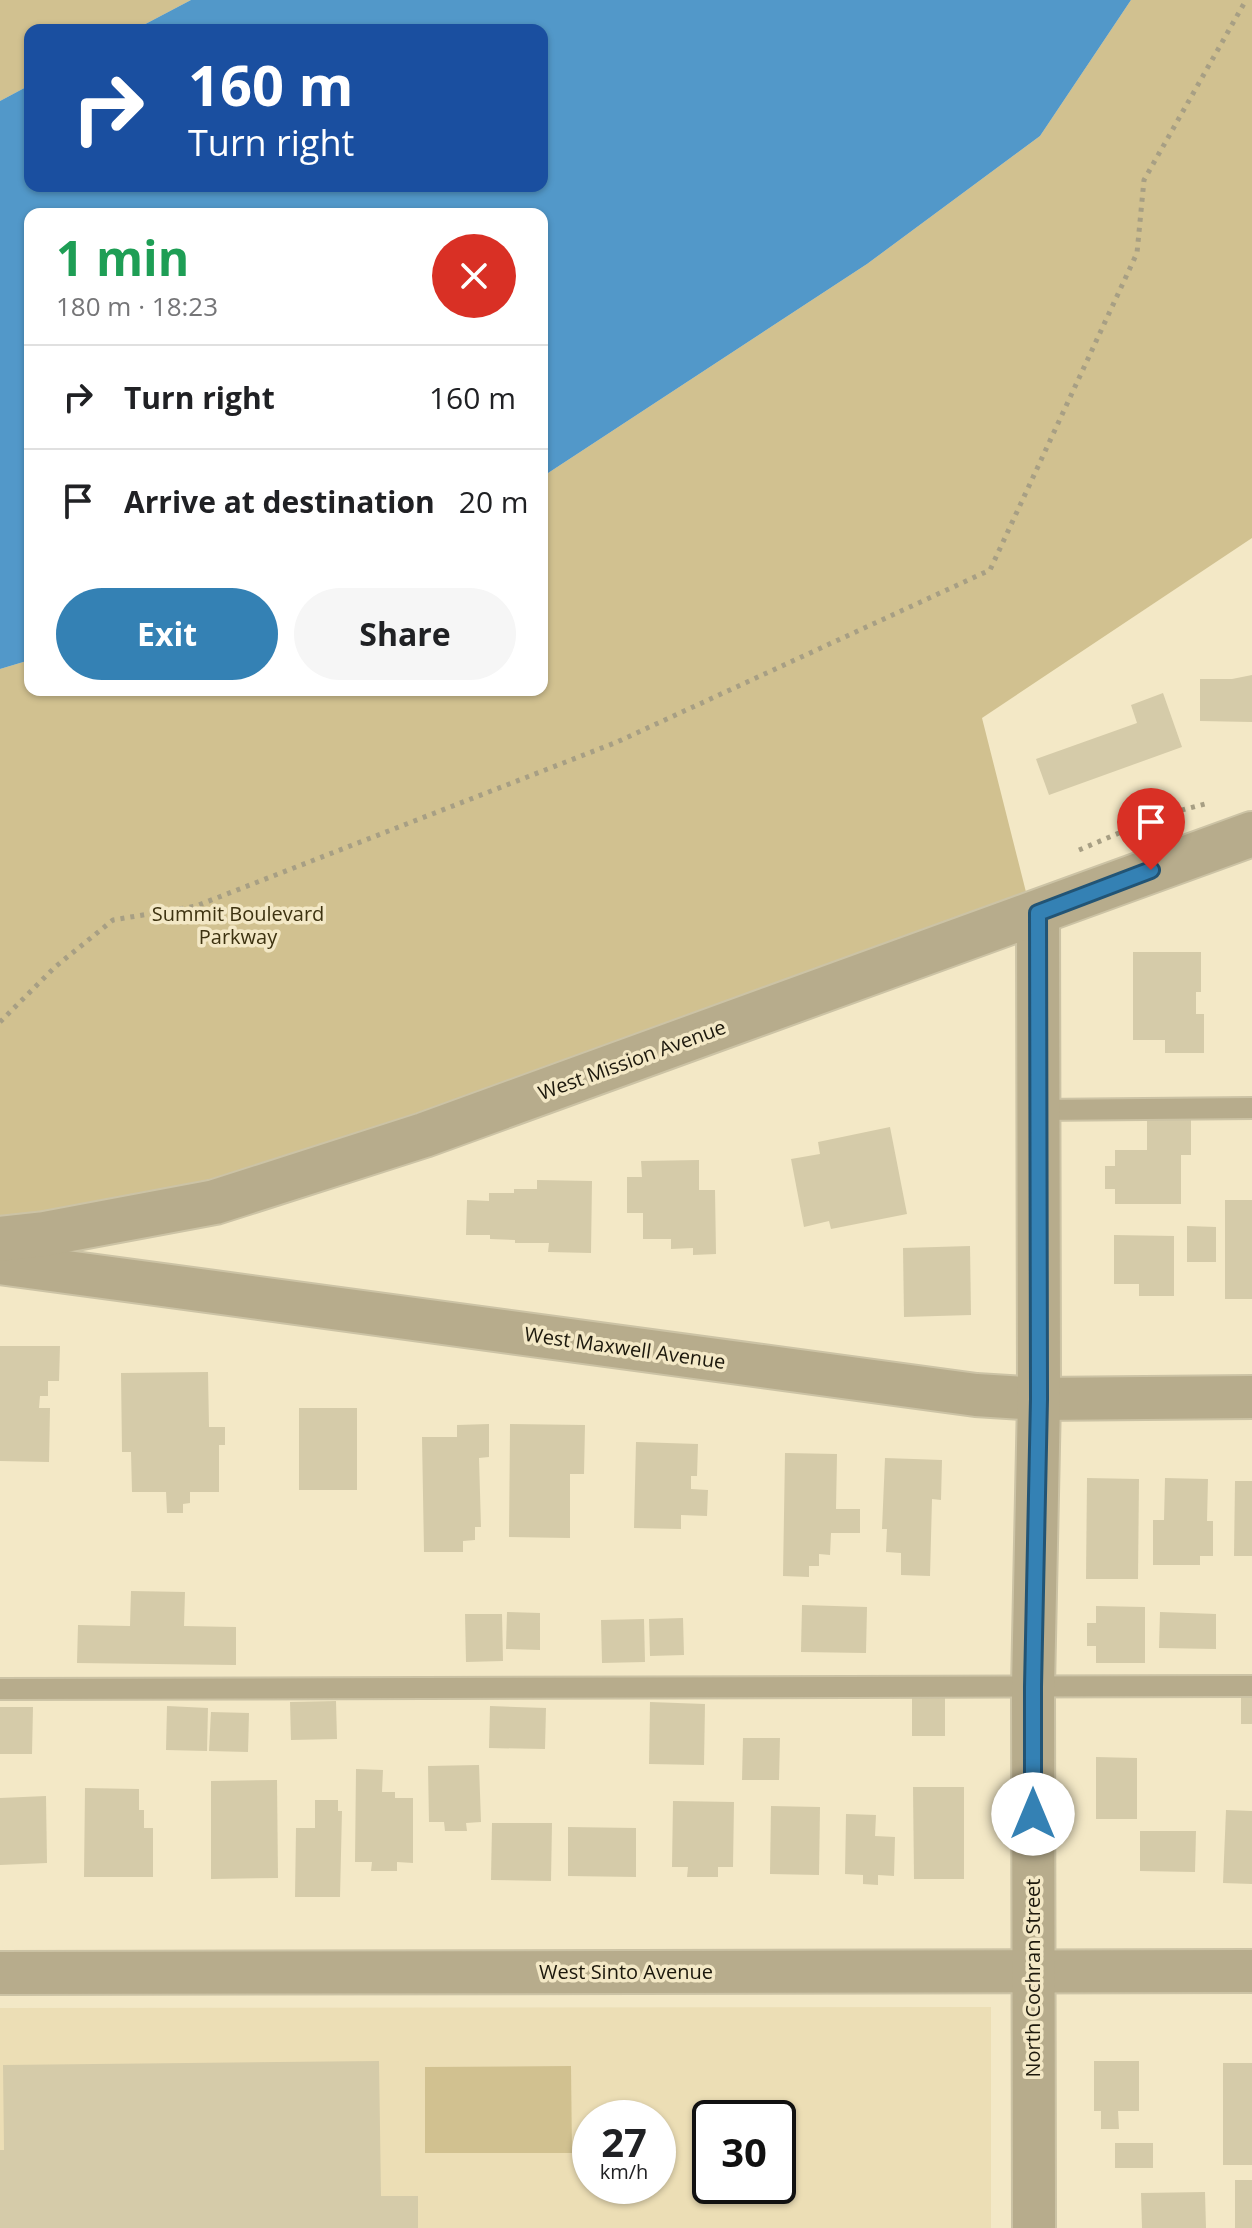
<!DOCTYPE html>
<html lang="en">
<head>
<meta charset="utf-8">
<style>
	:root { --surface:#fff; --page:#f6f6f6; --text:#202124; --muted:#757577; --line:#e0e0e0; --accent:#3481b4 }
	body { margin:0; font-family:"Open Sans",sans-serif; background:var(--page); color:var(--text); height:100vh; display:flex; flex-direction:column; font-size:30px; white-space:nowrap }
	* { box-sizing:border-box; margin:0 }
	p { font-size:26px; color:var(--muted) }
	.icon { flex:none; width:44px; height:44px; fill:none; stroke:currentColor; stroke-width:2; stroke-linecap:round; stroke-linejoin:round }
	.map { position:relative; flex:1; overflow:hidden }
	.sheet { position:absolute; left:24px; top:208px; width:524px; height:488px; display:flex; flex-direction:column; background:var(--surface); border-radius:16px; box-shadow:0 2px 6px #0004 }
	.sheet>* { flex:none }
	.banner { position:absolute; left:24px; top:24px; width:524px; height:168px; border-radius:16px; box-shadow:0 2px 6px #0004; background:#1a4fa0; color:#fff; overflow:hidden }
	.speed { position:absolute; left:572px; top:2100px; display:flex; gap:16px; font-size:40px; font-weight:700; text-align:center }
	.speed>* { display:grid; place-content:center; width:104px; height:104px; border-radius:50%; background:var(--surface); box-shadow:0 2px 6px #0004; line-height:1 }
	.speed small { font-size:20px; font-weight:400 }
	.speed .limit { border:4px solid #111; border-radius:12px; background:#fff; color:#111 }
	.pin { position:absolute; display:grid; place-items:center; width:68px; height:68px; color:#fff; margin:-82px -34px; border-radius:50% 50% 50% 0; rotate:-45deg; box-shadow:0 0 8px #0007 }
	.pin .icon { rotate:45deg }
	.me { position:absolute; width:88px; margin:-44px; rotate:0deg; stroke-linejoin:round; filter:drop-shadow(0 0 6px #0008) }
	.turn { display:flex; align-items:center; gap:28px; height:168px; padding:0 32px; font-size:36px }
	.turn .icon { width:104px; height:104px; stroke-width:2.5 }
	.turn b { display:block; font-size:56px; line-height:68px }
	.round { display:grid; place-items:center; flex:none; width:84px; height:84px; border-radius:42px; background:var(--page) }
	.summary { display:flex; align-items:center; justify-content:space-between; height:136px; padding:0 32px }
	h1 { font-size:48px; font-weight:700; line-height:60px; color:#1e9e55 }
	.action { display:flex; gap:16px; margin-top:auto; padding:16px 32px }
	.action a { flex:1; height:92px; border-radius:48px; background:var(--accent); color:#fff; font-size:32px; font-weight:700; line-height:92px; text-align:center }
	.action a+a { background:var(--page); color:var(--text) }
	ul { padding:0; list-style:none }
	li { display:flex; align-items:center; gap:24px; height:104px; padding:0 32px; border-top:2px solid var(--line) }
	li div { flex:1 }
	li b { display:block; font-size:30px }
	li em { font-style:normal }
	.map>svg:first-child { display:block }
</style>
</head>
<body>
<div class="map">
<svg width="1252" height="2228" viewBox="0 0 1252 2228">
	<rect width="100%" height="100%" fill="#f3e8c6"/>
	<!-- built -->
	<path fill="#ecdeb5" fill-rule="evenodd" d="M991 2007V2228H0V2008ZM590 2118H658V2186H590ZM710 2118H778V2186H710Z"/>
	<!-- green -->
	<g fill="#d1c190">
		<path d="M0 0H191L134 30H30V85L0 101Z"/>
		<path d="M1131 0H1252V538L982 718 1027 896 958 925 312 1150 163 1194 0 1217V669L30 660V690H542V477L867 264 1040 136Z"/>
		<path d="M571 2066 572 2153H425V2067Z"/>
	</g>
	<!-- water -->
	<path fill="#5298c9" d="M191 0H1131L1040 136 867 264 542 477V214H30V660L0 669V101L30 85V186H542V30H134Z"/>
	<!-- building -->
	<g fill="#d5cba9">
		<path d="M1252 675V722L1200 721V679H1232Z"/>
		<path d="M1163 693 1182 747 1049 795 1036 759 1137 723 1131 705Z"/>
		<path d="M1133 952H1201V992H1196V1014H1204V1053H1165V1040H1133Z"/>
		<path d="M1147 1115H1191V1155H1181V1204H1115V1189H1105V1166H1115V1150H1147Z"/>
		<path d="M890 1127 907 1214 831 1229 829 1221 804 1227 791 1159 820 1154 818 1142Z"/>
		<path d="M699 1160V1190H715L716 1254 693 1255V1248L671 1249V1239H643V1213H627V1177H642L641 1161Z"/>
		<path d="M537 1180 592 1181 591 1253 548 1252 549 1243H515V1240L490 1239V1235H466L467 1200 489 1201V1193H514V1189H537Z"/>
		<rect x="1225" y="1200" width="27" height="99"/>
		<path d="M1187 1226 1216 1227V1262H1187Z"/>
		<path d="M1114 1235 1174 1236V1296H1139V1284H1114Z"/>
		<path d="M970 1246 971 1315 904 1317 903 1248Z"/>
		<path d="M0 1346H60L59 1381H48V1396H40L39 1408H50L49 1462 0 1461Z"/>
		<path d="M208 1372 209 1427H225V1445H219V1492H190V1503L183 1504V1513H167L166 1492H132L131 1452H122L121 1373Z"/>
		<rect x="299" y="1408" width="58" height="82"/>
		<path d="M489 1424V1457L479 1458 481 1527H475V1540L463 1541V1552H424L422 1437H457V1425Z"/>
		<path d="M510 1424 585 1425 584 1474H570V1538L509 1537Z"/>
		<path d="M636 1442 698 1444 697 1476H691V1489L708 1490 707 1516 681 1515V1529L634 1528Z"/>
		<path d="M785 1453 837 1454 836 1509H860V1533H831L830 1555 819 1554V1566H809V1577L783 1576Z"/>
		<path d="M885 1458 942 1460 941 1500 932 1499 930 1576 901 1575V1553L886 1552 887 1529H882Z"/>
		<path d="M1087 1478 1139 1479 1138 1579H1086Z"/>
		<path d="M1165 1478 1208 1479 1207 1521H1213V1556H1200V1565H1153V1520H1164Z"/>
		<path d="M1235 1481H1252V1556H1234Z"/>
		<path d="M131 1591 185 1592 184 1626 236 1627V1665L77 1663 78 1625 130 1626Z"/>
		<path d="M802 1605 867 1607 866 1653 801 1652Z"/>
		<path d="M1096 1606 1145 1607V1663H1096V1646H1087V1623H1096Z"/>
		<path d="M507 1612 540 1613V1650L506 1649Z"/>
		<path d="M1160 1612 1216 1614V1649L1159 1648Z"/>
		<path d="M465 1614H502L503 1661 466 1662Z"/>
		<path d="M683 1618 684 1655 650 1656 649 1619Z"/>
		<path d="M644 1619 645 1662 602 1663 601 1620Z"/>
		<rect x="1241" y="1687" width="11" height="37"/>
		<rect x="912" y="1697" width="33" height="39"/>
		<path d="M336 1701 337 1739 291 1740 290 1702Z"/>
		<path d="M650 1702 705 1704 704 1765 649 1764Z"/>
		<path d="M167 1706 208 1708 207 1751 166 1750Z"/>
		<path d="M490 1706 546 1708 545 1749 489 1748Z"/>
		<path d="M0 1707H33L32 1754H0Z"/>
		<path d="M211 1712 249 1713 248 1752 209 1751Z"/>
		<path d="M743 1738H780L779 1780H742Z"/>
		<path d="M1096 1757 1137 1758V1819H1096Z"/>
		<path d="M479 1765 481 1822 466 1823 467 1831H445L444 1822H429L428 1766Z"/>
		<path d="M356 1769 383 1770 382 1792H395V1798H413V1863L397 1862V1871H371L372 1862H355Z"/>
		<path d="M277 1780 278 1878 211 1879V1781Z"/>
		<path d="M913 1787H964V1879H914Z"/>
		<path d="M85 1788 139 1789V1810H144V1828H153V1877H84Z"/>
		<path d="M46 1796 47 1863 0 1865V1798Z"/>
		<path d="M315 1800H338V1811H342L340 1897H295L296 1828H315Z"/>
		<path d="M673 1801 734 1802 733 1867H718V1877H687L688 1867H672Z"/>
		<path d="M771 1806 820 1807 819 1875 770 1874Z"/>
		<path d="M1226 1810 1252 1811V1884L1223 1883Z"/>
		<path d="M846 1814 876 1815 875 1836 895 1837 894 1876 878 1875V1885L863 1884V1875L845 1874Z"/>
		<path d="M492 1823H552L551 1881 491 1880Z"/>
		<path d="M568 1827 636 1828V1877L568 1876Z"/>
		<path d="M1140 1831H1196L1195 1872 1140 1871Z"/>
		<path d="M379 2061 381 2196H418V2228H0V2150H4L3 2065Z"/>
		<path d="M1094 2061H1139V2111H1118L1119 2129H1101V2111H1094Z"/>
		<rect x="1223" y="2063" width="29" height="102"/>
		<rect x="1115" y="2143" width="38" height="25"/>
		<rect x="1235" y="2180" width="17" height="48"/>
		<path d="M1205 2192 1206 2228H1142L1141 2193Z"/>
	</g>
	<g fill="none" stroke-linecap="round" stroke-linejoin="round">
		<!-- service casing -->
		<g stroke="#ccc3a5" stroke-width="24">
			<g id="service">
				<path d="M1038 1110 1252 1108"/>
				<path d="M0 1689 1252 1686"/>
			</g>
		</g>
		<!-- minor casing -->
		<g stroke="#ccc3a5" stroke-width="46">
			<g id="minor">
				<path d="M0 1263 976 1395 1039 1399 1252 1397"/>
				<path d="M0 1973 1252 1971"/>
				<path d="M1034 2228 1033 1687 1039 1399 1038 913"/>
			</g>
		</g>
		<!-- tertiary casing -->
		<g stroke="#ccc3a5" stroke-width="48">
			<path id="tertiary" d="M0 1239 44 1234 215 1202 424 1135 1252 834"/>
		</g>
		<!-- path -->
		<g stroke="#a79f84" stroke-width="5" stroke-dasharray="4 6" stroke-linecap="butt">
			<path d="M1079 850 1159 816 1205 804"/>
			<path d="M0 1022 55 967 113 920 196 906 617 742 990 570 1137 253 1144 180 1246 0"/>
		</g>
		<!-- service -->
		<use href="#service" stroke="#b7ac8c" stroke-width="20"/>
		<!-- minor -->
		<use href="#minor" stroke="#b7ac8c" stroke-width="42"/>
		<!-- tertiary -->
		<use href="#tertiary" stroke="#b7ac8c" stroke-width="44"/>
	</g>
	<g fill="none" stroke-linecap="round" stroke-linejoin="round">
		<!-- route casing -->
		<g stroke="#225475" stroke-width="20">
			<path id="route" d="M1033 1814V1687L1039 1399 1038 913 1151 870"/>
		</g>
		<!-- route -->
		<use href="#route" stroke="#3481b4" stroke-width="14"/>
	</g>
	<g text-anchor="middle" stroke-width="7" stroke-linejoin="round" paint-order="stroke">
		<!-- park labels -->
		<g font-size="20" fill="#3d3210" stroke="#f3e8c6">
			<text x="238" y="921">Summit Boulevard<tspan x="238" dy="23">Parkway</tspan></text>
		</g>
		<!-- street labels -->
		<g font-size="20" fill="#1c180c" stroke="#f3e8c6">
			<text transform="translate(632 1060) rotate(-20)" y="7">West Mission Avenue</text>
			<text transform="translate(625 1348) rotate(8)" y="7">West Maxwell Avenue</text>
			<text x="626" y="1979">West Sinto Avenue</text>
			<text transform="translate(1033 1978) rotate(-90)" y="7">North Cochran Street</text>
		</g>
	</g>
</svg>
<div class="speed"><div>27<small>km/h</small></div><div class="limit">30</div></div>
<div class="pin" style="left:1151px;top:870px;background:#d93025"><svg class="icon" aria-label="arrive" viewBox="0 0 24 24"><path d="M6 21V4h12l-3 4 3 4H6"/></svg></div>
<svg class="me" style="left:1033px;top:1814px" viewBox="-20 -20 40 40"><circle r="19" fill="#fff"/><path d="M0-13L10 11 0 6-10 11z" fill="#3481b4"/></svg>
<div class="banner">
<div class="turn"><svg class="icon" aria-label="right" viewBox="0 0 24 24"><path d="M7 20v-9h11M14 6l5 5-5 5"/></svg><div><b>160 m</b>Turn right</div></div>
</div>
<section class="sheet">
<div class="summary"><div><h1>1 min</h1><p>180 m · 18:23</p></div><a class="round" style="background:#d93025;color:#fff"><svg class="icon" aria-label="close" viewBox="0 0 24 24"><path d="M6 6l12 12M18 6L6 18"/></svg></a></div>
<ul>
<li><svg class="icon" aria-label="right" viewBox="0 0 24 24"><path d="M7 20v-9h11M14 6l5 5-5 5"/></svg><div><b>Turn right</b></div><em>160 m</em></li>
<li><svg class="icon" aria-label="arrive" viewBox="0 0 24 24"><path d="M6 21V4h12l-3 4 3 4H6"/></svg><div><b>Arrive at destination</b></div><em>20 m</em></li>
</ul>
<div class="action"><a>Exit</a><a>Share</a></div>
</section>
</div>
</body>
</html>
